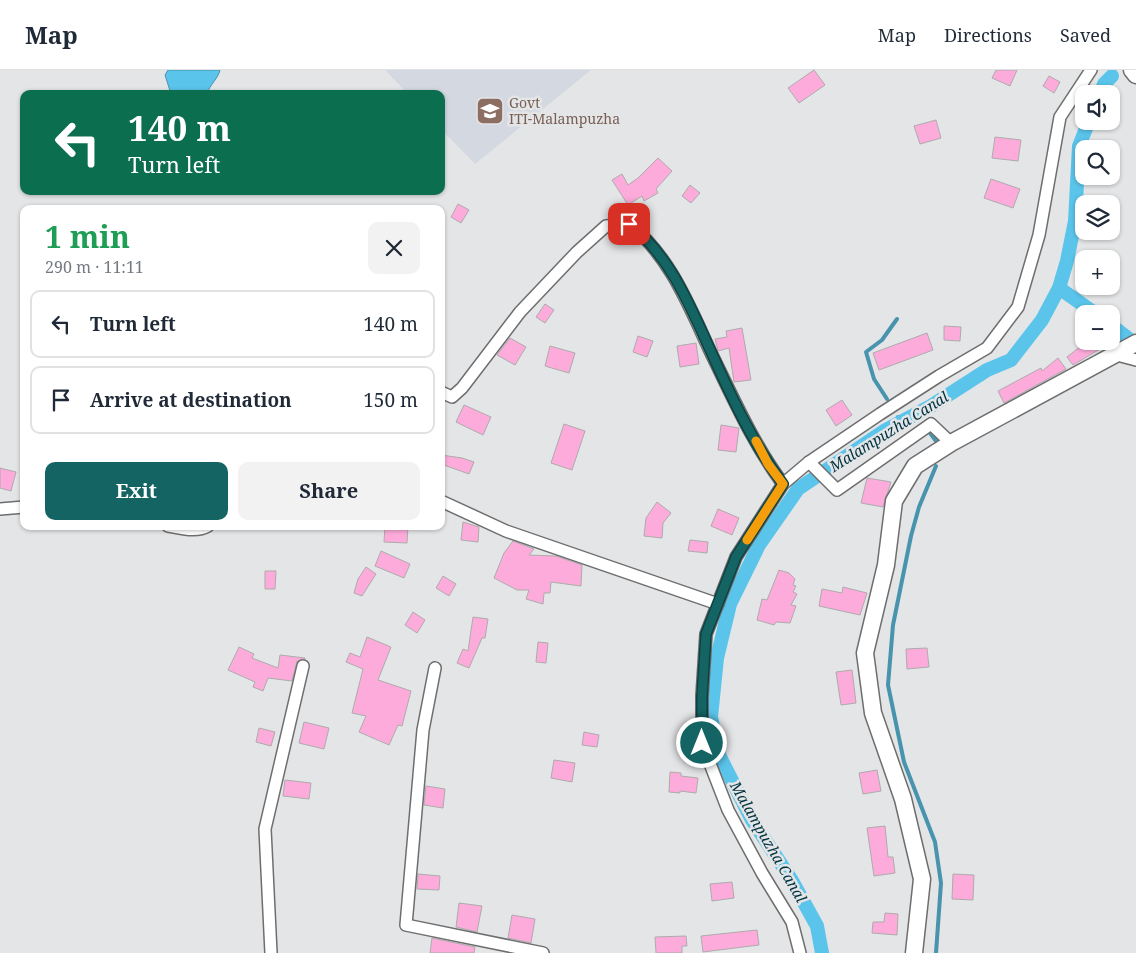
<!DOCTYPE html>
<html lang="en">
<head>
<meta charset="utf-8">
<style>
	:root { --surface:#fff; --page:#f2f2f3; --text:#1f2937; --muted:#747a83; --line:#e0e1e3; --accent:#156464 }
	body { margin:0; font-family:"Noto Serif",serif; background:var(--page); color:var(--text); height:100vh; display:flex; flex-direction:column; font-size:19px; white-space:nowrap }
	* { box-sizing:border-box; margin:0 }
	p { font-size:16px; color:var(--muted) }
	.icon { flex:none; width:28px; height:28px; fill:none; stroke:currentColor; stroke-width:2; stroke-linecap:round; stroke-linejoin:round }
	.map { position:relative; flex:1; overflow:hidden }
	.side { position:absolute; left:20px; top:135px; width:425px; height:325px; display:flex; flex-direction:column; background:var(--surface); border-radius:10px; box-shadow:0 1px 4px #0004 }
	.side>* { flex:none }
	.top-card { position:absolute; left:20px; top:20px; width:425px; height:105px; border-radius:10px; box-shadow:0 1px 4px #0004; background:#0b6e4f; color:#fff; overflow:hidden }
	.controls { position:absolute; left:1075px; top:15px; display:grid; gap:10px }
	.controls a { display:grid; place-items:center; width:45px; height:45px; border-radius:10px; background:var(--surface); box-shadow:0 1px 4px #0004; font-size:25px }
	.pin { position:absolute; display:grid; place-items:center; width:42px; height:42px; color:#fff; margin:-21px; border-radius:10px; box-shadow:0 2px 8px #0006 }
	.me { position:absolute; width:55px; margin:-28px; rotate:0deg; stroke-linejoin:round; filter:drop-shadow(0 0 4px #0008) }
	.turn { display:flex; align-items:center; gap:18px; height:105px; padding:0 25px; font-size:22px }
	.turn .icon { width:65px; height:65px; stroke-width:2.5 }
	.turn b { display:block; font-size:35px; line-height:42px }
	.round { display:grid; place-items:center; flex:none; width:52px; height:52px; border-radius:10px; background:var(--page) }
	.summary { display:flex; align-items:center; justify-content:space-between; height:85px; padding:0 25px }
	h1 { font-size:30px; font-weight:700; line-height:38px; color:#1e9e55 }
	.cta { display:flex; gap:10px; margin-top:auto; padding:10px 25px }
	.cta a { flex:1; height:58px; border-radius:10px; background:var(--accent); color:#fff; font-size:20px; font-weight:700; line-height:58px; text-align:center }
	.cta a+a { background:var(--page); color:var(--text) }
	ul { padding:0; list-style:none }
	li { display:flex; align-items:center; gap:15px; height:68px; margin:0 10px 8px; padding:0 15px; border:2px solid var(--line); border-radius:10px }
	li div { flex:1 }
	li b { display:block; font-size:19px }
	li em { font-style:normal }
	header { display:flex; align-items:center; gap:30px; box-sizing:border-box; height:70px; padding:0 25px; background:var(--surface); border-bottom:1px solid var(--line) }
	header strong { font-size:24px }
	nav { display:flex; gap:28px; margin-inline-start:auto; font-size:18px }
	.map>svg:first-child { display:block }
</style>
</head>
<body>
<header>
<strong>Map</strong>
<nav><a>Map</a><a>Directions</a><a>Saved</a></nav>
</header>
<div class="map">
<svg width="1136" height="883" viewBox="0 0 1136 883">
	<rect width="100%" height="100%" fill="#e4e5e6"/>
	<!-- built -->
	<path fill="#d4d8e0" d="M385 0H591L475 94 441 59V24H408Z"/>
	<!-- water -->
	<path fill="#5ac4eb" stroke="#4893ae" d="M168 0H220C218 9 210 14 207 24H171L165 5Z"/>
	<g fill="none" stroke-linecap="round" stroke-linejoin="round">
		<!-- stream -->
		<g stroke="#4893ae" stroke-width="4">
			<path d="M887 329 874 309 866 282 882 270 897 249"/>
			<path d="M898 347 900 349 908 343 916 350"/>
			<path d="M930 363 936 371"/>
			<path d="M936 396 919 437 911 466 893 555 888 615 904 692 935 772 941 813 936 883"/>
		</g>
		<!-- canal -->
		<g stroke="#5ac4eb" stroke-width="14">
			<path d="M1100 24 1104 14 1112 6"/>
			<path d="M1059 218 1096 244"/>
			<path d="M1111 255 1129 269"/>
			<path d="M822 883 817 856 791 809 752 750 719 685 711 647 717 588 730 534 759 475 798 419 884 361 931 336 987 300 1011 290 1042 250 1059 218 1067 191 1075 151 1079 76 1089 51"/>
		</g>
	</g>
	<!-- building -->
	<g fill="#fdabda" stroke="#adabac">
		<path d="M814 0 825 15 799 33 788 18Z"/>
		<path d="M996 0H1017L1010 16 992 8Z"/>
		<path d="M1049 6 1060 12 1054 23 1043 16Z"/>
		<path d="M936 50 941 68 920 74 914 56Z"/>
		<path d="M995 67 1021 70 1018 91 992 88Z"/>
		<path d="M658 88 672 101 656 119 658 123 644 131 642 126 628 135 612 110 622 104 628 115 638 108Z"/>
		<path d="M991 109 1020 119 1013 138 984 128Z"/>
		<path d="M690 115 700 123 691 133 682 126Z"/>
		<path d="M458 134 469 140 461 153 451 147Z"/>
		<path d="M545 234 554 240 545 253 536 247Z"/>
		<path d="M944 256 961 257 960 271 944 270Z"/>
		<path d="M742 258 751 310 734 312 729 278 718 281 715 269 727 267 726 261Z"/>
		<path d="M927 263 933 280 879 300 873 283Z"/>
		<path d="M638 266 653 271 647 287 633 282Z"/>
		<path d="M510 268 526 277 515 295 497 285Z"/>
		<path d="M1077 271H1093L1100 279 1073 295 1067 287 1081 276Z"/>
		<path d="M696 273 699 294 680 297 677 276Z"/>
		<path d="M550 276 575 283 569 303 545 296Z"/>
		<path d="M1058 288 1066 299 1004 333 998 321 1041 298 1042 301Z"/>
		<path d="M842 330 852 345 836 356 826 340Z"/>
		<path d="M464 335 491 347 483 365 456 352Z"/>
		<path d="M564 354 585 361 572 400 551 393Z"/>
		<path d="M721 355 739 358 736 382 718 380Z"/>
		<path d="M441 385 462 388 474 392 469 404 441 394Z"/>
		<path d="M0 398 16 402 11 421 0 418Z"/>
		<path d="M867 408 891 412 883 437 861 433Z"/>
		<path d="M657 432 671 443 663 453 662 468 644 466 646 448Z"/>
		<path d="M718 439 739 448 732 465 711 456Z"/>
		<path d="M463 452 479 457 478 472 461 470Z"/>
		<path d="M385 456H408L407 473 384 472Z"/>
		<path d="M690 470 708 472 707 483 688 481Z"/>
		<path d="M513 471 534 479 529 485 556 486 582 495 581 516 551 512 550 523H544L543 534 526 529 529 520H517L494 508 504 483Z"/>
		<path d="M381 481 410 494 404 508 375 496Z"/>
		<path d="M366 497 376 504 362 526 354 523 358 509Z"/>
		<path d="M779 500 789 503 795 509 793 515 796 516 793 522 797 524 791 535 796 536 790 553 776 552 774 555 757 550 762 529 767 530Z"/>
		<path d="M265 501H276L275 519H265Z"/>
		<path d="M443 506 456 514 449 526 436 518Z"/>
		<path d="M843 517 867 523 860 545 819 536 822 519 842 523Z"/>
		<path d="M413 542 425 550 417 563 405 555Z"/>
		<path d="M473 547 488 549 485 568H482L469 598 457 593 463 579 468 581Z"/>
		<path d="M367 567 391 577 378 610 411 621 402 656 398 655 389 675 359 662 366 646 352 643 363 599 346 592 350 583 360 587Z"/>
		<path d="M538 572 548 573 546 593 536 592Z"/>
		<path d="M239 577 254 584 252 588 278 598 280 585 305 588V589L297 591 292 611 268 608 263 621 253 617 255 612 228 600Z"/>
		<path d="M927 578 929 597 907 599 906 579Z"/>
		<path d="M852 600 856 633 841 635 836 602Z"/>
		<path d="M304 652 329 658 324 679 299 673Z"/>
		<path d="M259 658 275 662 271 676 256 672Z"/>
		<path d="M584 662 599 665 597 677 582 675Z"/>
		<path d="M554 690 575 693 572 712 551 708Z"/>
		<path d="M877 700 881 721 863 724 859 703Z"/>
		<path d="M670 702 681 703V706L698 708 696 723 680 721V723L669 722Z"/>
		<path d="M285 710 311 713 309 729 283 726Z"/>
		<path d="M426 716 445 719 443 738 424 735Z"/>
		<path d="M885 756 888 787H893L895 803 874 806 867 758Z"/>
		<path d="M418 804 440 806 439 820 417 819Z"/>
		<path d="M953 804 974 805 973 830 952 829Z"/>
		<path d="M732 812 734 828 712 831 710 814Z"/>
		<path d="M459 833 482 836 477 862 456 857Z"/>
		<path d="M885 843 898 844 897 865 872 863 873 852H884Z"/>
		<path d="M512 845 535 849 531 873 508 868Z"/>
		<path d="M757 860 759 875 703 882 701 866Z"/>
		<path d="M686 866 687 876H682V883H656L655 867Z"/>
		<path d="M432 868 475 877 474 883H430Z"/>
	</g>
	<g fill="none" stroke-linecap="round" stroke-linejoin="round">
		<!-- street casing -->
		<g stroke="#6e6e6f" stroke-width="14">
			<g id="street">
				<path d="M1117 285 1136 290"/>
				<path d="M441 322 452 327 462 318 520 242 577 182 606 156 629 154C671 186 691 241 713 287 734 330 754 375 783 414L809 392 880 344 939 306 987 278 1018 237 1039 165 1060 47 1091 0"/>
				<path d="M809 392 837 420 931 354 951 373"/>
				<path d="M783 414 736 487 706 564 702 626V673L728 740 762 803 792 852 800 883"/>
				<path d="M441 431 506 461 718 534"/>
				<path d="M0 439 24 437"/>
				<path d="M168 456C181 458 196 463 208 456"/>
				<path d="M435 598 423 660 406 855 543 883"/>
				<path d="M271 883 265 759 303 596"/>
			</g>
		</g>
		<!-- secondary casing -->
		<g stroke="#6e6e6f" stroke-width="19">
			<g id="secondary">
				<path d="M1132 0 1136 5"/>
				<path d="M914 883 922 809 903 729 873 643 865 583 886 495 894 431 915 396 951 373 1136 273"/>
			</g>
		</g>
		<!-- street -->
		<use href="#street" stroke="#fff" stroke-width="11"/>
		<!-- secondary -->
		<use href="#secondary" stroke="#fff" stroke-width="16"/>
	</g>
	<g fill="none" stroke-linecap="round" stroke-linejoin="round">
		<!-- route casing -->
		<g stroke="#0e4141" stroke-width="12">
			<path id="route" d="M629 154C670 185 691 238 712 284 732 328 754 375 783 414L736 487 706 564 702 626V673"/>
		</g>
		<!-- route -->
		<use href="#route" stroke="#156464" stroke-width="9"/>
		<!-- slow -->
		<path stroke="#f59e0b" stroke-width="9" d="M747 470 783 414 768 394 756 371"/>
	</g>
	<!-- icons -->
	<defs>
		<g id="university-square" transform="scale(1.4375)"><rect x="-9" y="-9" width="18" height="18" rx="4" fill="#8d6e63" stroke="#e4e5e6"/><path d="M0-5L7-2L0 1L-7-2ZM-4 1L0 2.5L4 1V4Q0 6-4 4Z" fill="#fff"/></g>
	</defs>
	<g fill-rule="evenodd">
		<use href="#university-square" x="490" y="41"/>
	</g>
	<g text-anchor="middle" stroke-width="5" stroke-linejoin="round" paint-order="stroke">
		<!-- education labels -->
		<g font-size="14" fill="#785e54" stroke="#e4e5e6" text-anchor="start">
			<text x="509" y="38">Govt<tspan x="509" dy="16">ITI-Malampuzha</tspan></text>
		</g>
		<!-- water labels -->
		<g font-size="15" font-style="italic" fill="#003342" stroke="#e4e5e6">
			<text transform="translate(889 362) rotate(-32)" y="5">Malampuzha Canal</text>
			<text transform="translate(768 772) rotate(60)" y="5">Malampuzha Canal</text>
		</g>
	</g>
</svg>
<div class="controls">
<a><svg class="icon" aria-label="sound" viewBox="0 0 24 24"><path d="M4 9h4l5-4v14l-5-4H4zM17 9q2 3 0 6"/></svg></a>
<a><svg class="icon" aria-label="search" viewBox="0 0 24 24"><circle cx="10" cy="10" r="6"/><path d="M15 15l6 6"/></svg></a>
<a><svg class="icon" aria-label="layers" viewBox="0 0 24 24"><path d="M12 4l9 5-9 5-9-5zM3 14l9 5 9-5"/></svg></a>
<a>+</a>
<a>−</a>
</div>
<div class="pin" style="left:629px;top:154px;background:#d93025"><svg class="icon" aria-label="arrive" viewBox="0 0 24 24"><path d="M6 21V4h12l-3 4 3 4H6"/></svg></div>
<svg class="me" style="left:702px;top:673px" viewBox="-20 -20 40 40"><circle r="17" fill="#156464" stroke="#fff" stroke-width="3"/><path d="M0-11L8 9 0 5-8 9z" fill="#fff"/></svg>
<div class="top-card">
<div class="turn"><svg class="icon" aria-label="left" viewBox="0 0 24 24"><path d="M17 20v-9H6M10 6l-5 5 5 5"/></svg><div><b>140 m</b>Turn left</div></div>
</div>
<section class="side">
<div class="summary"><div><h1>1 min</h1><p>290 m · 11:11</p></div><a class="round"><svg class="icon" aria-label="close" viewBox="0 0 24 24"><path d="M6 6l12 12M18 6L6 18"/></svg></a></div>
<ul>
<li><svg class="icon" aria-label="left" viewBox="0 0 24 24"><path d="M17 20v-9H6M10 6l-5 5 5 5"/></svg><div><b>Turn left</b></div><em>140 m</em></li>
<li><svg class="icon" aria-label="arrive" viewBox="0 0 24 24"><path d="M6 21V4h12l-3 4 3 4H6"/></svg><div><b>Arrive at destination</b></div><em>150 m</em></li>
</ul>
<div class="cta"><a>Exit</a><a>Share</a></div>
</section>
</div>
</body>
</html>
